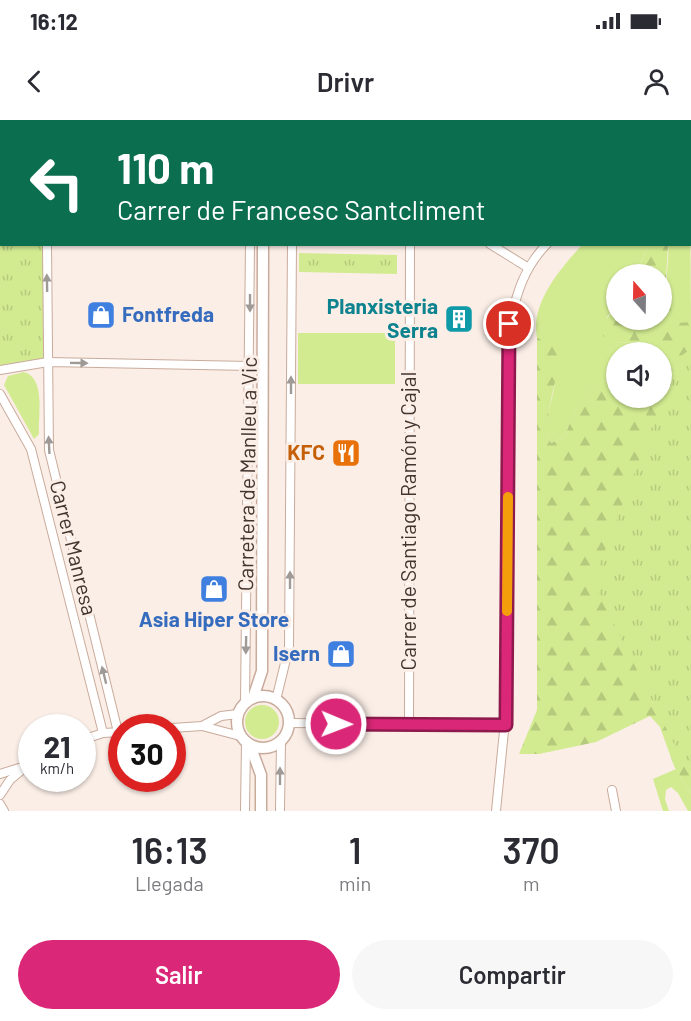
<!DOCTYPE html>
<html lang="es">
<head>
<meta charset="utf-8">
<style>
	:root { --surface:#fff; --page:#f7f7f7; --text:#2b2b33; --muted:#7c7c81; --accent:#db2777 }
	body { margin:0; font-family:Barlow,sans-serif; background:var(--page); color:var(--text); height:100vh; display:flex; flex-direction:column; font-size:22px; white-space:nowrap }
	* { box-sizing:border-box; margin:0 }
	p { font-size:20px; color:var(--muted) }
	.icon { flex:none; width:33px; height:33px; fill:none; stroke:currentColor; stroke-width:2; stroke-linecap:round; stroke-linejoin:round }
	.map { position:relative; height:691px; overflow:hidden }
	.sheet { display:flex; flex-direction:column; background:var(--surface); flex:1 }
	.sheet>* { flex:none }
	.top-card { position:absolute; left:0px; top:0px; width:692px; height:126px; box-shadow:0 2px 4px #0004; background:#0b6e4f; color:#fff; overflow:hidden }
	.needle { width:39px; rotate:340deg }
	.fabs { position:absolute; left:606px; top:144px; display:grid; gap:12px }
	.fabs a { display:grid; place-items:center; width:66px; height:66px; border-radius:50%; background:var(--surface); box-shadow:0 2px 4px #0004; font-size:30px }
	.speed { position:absolute; left:18px; top:594px; display:flex; gap:12px; font-size:30px; font-weight:700; text-align:center }
	.speed>* { display:grid; place-content:center; width:78px; height:78px; border-radius:50%; background:var(--surface); box-shadow:0 2px 4px #0004; line-height:1 }
	.speed small { font-size:15px; font-weight:400 }
	.speed .limit { border:9px solid #d22; background:#fff; color:#111 }
	.pin { position:absolute; display:grid; place-items:center; width:51px; height:51px; color:#fff; margin:-26px; border:3px solid #fff; border-radius:50%; box-shadow:0 2px 6px #0007 }
	.me { position:absolute; width:66px; margin:-33px; rotate:91deg; stroke-linejoin:round; filter:drop-shadow(0 0 4px #0008) }
	.turn { display:flex; align-items:center; gap:21px; height:126px; padding:0 18px; font-size:27px }
	.turn .icon { width:78px; height:78px; stroke-width:2.5 }
	.turn b { display:block; font-size:42px; line-height:51px }
	.eta { display:flex; justify-content:space-evenly; align-items:center; height:102px; text-align:center }
	.eta b { font-size:36px; font-weight:600; line-height:42px }
	.primary-button { display:flex; gap:12px; margin-top:auto; padding:12px 18px }
	.primary-button a { flex:1; height:69px; border-radius:36px; background:var(--accent); color:#fff; font-size:24px; font-weight:600; line-height:69px; text-align:center }
	.primary-button a+a { background:var(--page); color:var(--text) }
	.status { display:flex; justify-content:space-between; align-items:center; height:42px; padding:0 30px; background:var(--surface); direction:ltr }
	.status svg { height:16px; fill:currentColor }
	header { display:flex; justify-content:space-between; align-items:center; height:78px; padding:0 18px; background:var(--surface); font-size:27px; font-weight:600 }
	.map>svg:first-child { display:block }
</style>
</head>
<body>
<div class="status"><b>16:12</b><svg viewBox="0 0 49 12"><path d="M0 12V9h3v3zM5 12V6h3v6zM10 12V3h3v9zM15 12V0h3v12zM26 1h20v11H26zM47 4h2v5h-2z"/></svg></div>
<header><svg class="icon" aria-label="back" viewBox="0 0 24 24"><path d="M15 5l-7 7 7 7"/></svg>Drivr<svg class="icon" aria-label="person" viewBox="0 0 24 24"><circle cx="12" cy="8" r="4"/><path d="M4 21q1-7 8-7t8 7"/></svg></header>
<div class="map">
<svg width="691" height="691" viewBox="0 0 691 691">
	<defs>
		<pattern id="forest-firs" width="22" height="20" patternUnits="userSpaceOnUse" patternTransform="scale(1.5)"><rect width="22" height="20" fill="#d2eb91"/><path d="M5 1l3.5 6h-7zM16 11l3.5 6h-7z" fill="#b6ca7d"/></pattern>
		<pattern id="park-tufts" width="24" height="20" patternUnits="userSpaceOnUse" patternTransform="scale(1.5)"><rect width="24" height="20" fill="#d2eb91"/><path d="M3 7l-1-3M5 7V3M7 7l1-3M15 17l-1-3M17 17v-4M19 17l1-3" fill="none" stroke="#b6ca7d"/></pattern>
	</defs>
	<rect width="100%" height="100%" fill="#fbeee7"/>
	<!-- green -->
	<g fill="#d2eb91">
		<path d="M690 64 691 202C653 216 671 141 668 125L690 124Z"/>
		<path d="M582 125H648L636 154H616V185L607 197 614 222 634 223 639 232H616V255C589 265 573 291 565 317L551 323C540 303 554 281 555 260 556 246 540 232 537 218 530 183 561 148 582 125Z"/>
		<rect x="298" y="213" width="97" height="51"/>
		<path d="M24 252C46 258 38 296 39 314L34 319 4 265 8 256Z"/>
		<circle cx="262" cy="602" r="17"/>
		<path d="M676 649 691 674V691H688L678 673 671 667 666 670 665 679 669 691H663L653 659Z"/>
	</g>
	<!-- forest -->
	<path fill="url(#forest-firs)" d="M648 125H668L665 176 677 203 691 202V674L674 646 660 607 650 596 596 622 539 634H519L537 590V218C584 222 534 293 551 323L565 317C573 290 589 265 616 255V278H662V232H639L634 223 614 222 603 216 604 203 616 185V200H662V154H636Z"/>
	<!-- park -->
	<g fill="url(#park-tufts)">
		<path d="M0 0H45L2 2V124L47 125 48 242 0 250Z"/>
		<path d="M299 133 397 135V154L299 152Z"/>
		<path d="M691 229V658L593 462 678 238Z"/>
	</g>
	<g fill="none" stroke-linecap="round" stroke-linejoin="round">
		<!-- street casing -->
		<g stroke="#c9ab9c" stroke-width="10">
			<g id="street">
				<path d="M45 0V2"/>
				<path d="M249 0V2"/>
				<path d="M292 0V2"/>
				<path d="M653 0 654 2"/>
				<path d="M431 2 432 0"/>
				<path d="M690 21 691 20"/>
				<path d="M47 124 49 330 118 612"/>
				<path d="M490 124 527 147"/>
				<path d="M0 250 48 242 250 246"/>
				<path d="M0 274 31 329 103 613"/>
				<path d="M276 580 289 527 292 124"/>
				<path d="M245 583 250 124"/>
				<path d="M290 603 505 605"/>
				<path d="M202 606 240 616"/>
				<path d="M409 606 410 124"/>
				<path d="M172 608 202 606 221 596 238 594"/>
				<path d="M82 620 103 613 122 612"/>
				<path d="M0 654 19 648"/>
				<path d="M612 670 616 691"/>
				<path d="M0 675 10 660 28 645"/>
				<path d="M0 684 4 691"/>
				<path d="M245 691 246 622"/>
				<path d="M280 691 281 622"/>
				<path d="M496 691 506 591 509 205C517 173 524 147 547 124"/>
			</g>
		</g>
		<!-- secondary casing -->
		<g stroke="#c9ab9c" stroke-width="13">
			<g id="secondary">
				<path d="M264 2V0"/>
				<circle cx="263" cy="602" r="26"/>
				<path d="M253 578 262 551 263 124"/>
				<path d="M250 625 261 655V691"/>
			</g>
		</g>
		<!-- street -->
		<use href="#street" stroke="#fff" stroke-width="8"/>
		<!-- secondary -->
		<use href="#secondary" stroke="#fff" stroke-width="10"/>
	</g>
	<!-- one-way arrows -->
	<defs><path id="oneway-solid" d="M-6-.8H1V-3.2L6.5 0L1 3.2V.8H-6Z" transform="scale(1.5)"/></defs>
	<g fill="#a09a97">
		<use href="#oneway-solid" transform="translate(47 163) rotate(-91)"/>
		<use href="#oneway-solid" transform="translate(250 183) rotate(90)"/>
		<use href="#oneway-solid" transform="translate(79 243) rotate(1)"/>
		<use href="#oneway-solid" transform="translate(291 265) rotate(-90)"/>
		<use href="#oneway-solid" transform="translate(49 325) rotate(-93)"/>
		<use href="#oneway-solid" transform="translate(290 460) rotate(-90)"/>
		<use href="#oneway-solid" transform="translate(246 525) rotate(91)"/>
		<use href="#oneway-solid" transform="translate(104 555) rotate(-104)"/>
		<use href="#oneway-solid" transform="translate(280 656) rotate(-90)"/>
	</g>
	<g fill="none" stroke-linecap="round" stroke-linejoin="round">
		<!-- route casing -->
		<g stroke="#8e194d" stroke-width="15">
			<path id="route" d="M336 604 506 605 509 204"/>
		</g>
		<!-- route -->
		<use href="#route" stroke="#db2777" stroke-width="10"/>
		<!-- slow -->
		<path stroke="#f59e0b" stroke-width="10" d="M507 491 508 377"/>
	</g>
	<!-- icons -->
	<defs>
		<g id="shop-square" transform="scale(1.5)"><rect x="-9" y="-9" width="18" height="18" rx="4" fill="#3f7fe0" stroke="#fbeee7"/><path d="M-5-2.5h2.3a2.7 3.5 0 0 1 5.4 0H5L5.5 6h-11ZM-1.5-2.5h3a1.5 2.3 0 0 0-3 0Z" fill="#fff"/></g>
		<g id="building-square" transform="scale(1.5)"><rect x="-9" y="-9" width="18" height="18" rx="4" fill="#0f9aa8" stroke="#fbeee7"/><path d="M-4-6H4V6H1V3H-1V6H-4ZM-2.5-4.3h1.7v1.8h-1.7ZM.8-4.3h1.7v1.8H.8ZM-2.5-1h1.7V.8h-1.7ZM.8-1h1.7V.8H.8Z" fill="#fff"/></g>
		<g id="restaurant-square" transform="scale(1.5)"><rect x="-9" y="-9" width="18" height="18" rx="4" fill="#e8710a" stroke="#fbeee7"/><path d="M-5-6h1v4h1v-4h1v4h1v-4h1v5L-1.5 .5V6h-2V.5L-5-1ZM5-6V6H3V1.5H1.5Q1.5-4 5-6Z" fill="#fff"/></g>
	</defs>
	<g fill-rule="evenodd">
		<use href="#shop-square" x="101" y="195"/>
		<use href="#building-square" x="459" y="199"/>
		<use href="#restaurant-square" x="346" y="333"/>
		<use href="#shop-square" x="214" y="469"/>
		<use href="#shop-square" x="341" y="534"/>
	</g>
	<g text-anchor="middle" stroke-width="6" stroke-linejoin="round" paint-order="stroke">
		<!-- culture labels -->
		<g font-size="21" font-weight="bold" fill="#0d838f" stroke="#fbeee7" text-anchor="end">
			<text x="438" y="194">Planxisteria<tspan x="438" dy="24">Serra</tspan></text>
		</g>
		<!-- shop labels -->
		<g font-size="21" font-weight="bold" fill="#366cbe" stroke="#fbeee7" text-anchor="start">
			<text x="122" y="202">Fontfreda</text>
			<text x="214" y="507" text-anchor="middle">Asia Hiper Store</text>
			<text x="320" y="541" text-anchor="end">Isern</text>
		</g>
		<!-- food labels -->
		<g font-size="21" font-weight="bold" fill="#c56008" stroke="#fbeee7" text-anchor="end">
			<text x="325" y="340">KFC</text>
		</g>
		<!-- street labels -->
		<g font-size="21" fill="#42352f" stroke="#fbeee7">
			<text transform="translate(248 354) rotate(-89)" y="7">Carretera de Manlleu a Vic</text>
			<text transform="translate(409 401) rotate(-90)" y="7">Carrer de Santiago Ramón y Cajal</text>
			<text transform="translate(73 428) rotate(76)" y="7">Carrer Manresa</text>
		</g>
	</g>
</svg>
<div class="fabs">
<a><svg class="needle" viewBox="-14 -14 28 28"><path d="M0-13l5 13h-10z" fill="#e53935"/><path d="M0 13l5-13h-10z" fill="#7c7c81"/></svg></a>
<a><svg class="icon" aria-label="sound" viewBox="0 0 24 24"><path d="M4 9h4l5-4v14l-5-4H4zM17 9q2 3 0 6"/></svg></a>
</div>
<div class="speed"><div>21<small>km/h</small></div><div class="limit">30</div></div>
<div class="pin" style="left:509px;top:204px;background:#d93025"><svg class="icon" aria-label="arrive" viewBox="0 0 24 24"><path d="M6 21V4h12l-3 4 3 4H6"/></svg></div>
<svg class="me" style="left:336px;top:604px" viewBox="-20 -20 40 40"><circle r="17" fill="#db2777" stroke="#fff" stroke-width="3"/><path d="M0-11L8 9 0 5-8 9z" fill="#fff"/></svg>
<div class="top-card">
<div class="turn"><svg class="icon" aria-label="left" viewBox="0 0 24 24"><path d="M17 20v-9H6M10 6l-5 5 5 5"/></svg><div><b>110 m</b>Carrer de Francesc Santcliment</div></div>
</div>
</div>
<section class="sheet">
<div class="eta">
<div><b>16:13</b><p>Llegada</p></div>
<div><b>1</b><p>min</p></div>
<div><b>370</b><p>m</p></div>
</div>
<div class="primary-button"><a>Salir</a><a>Compartir</a></div>
</section>
</body>
</html>
